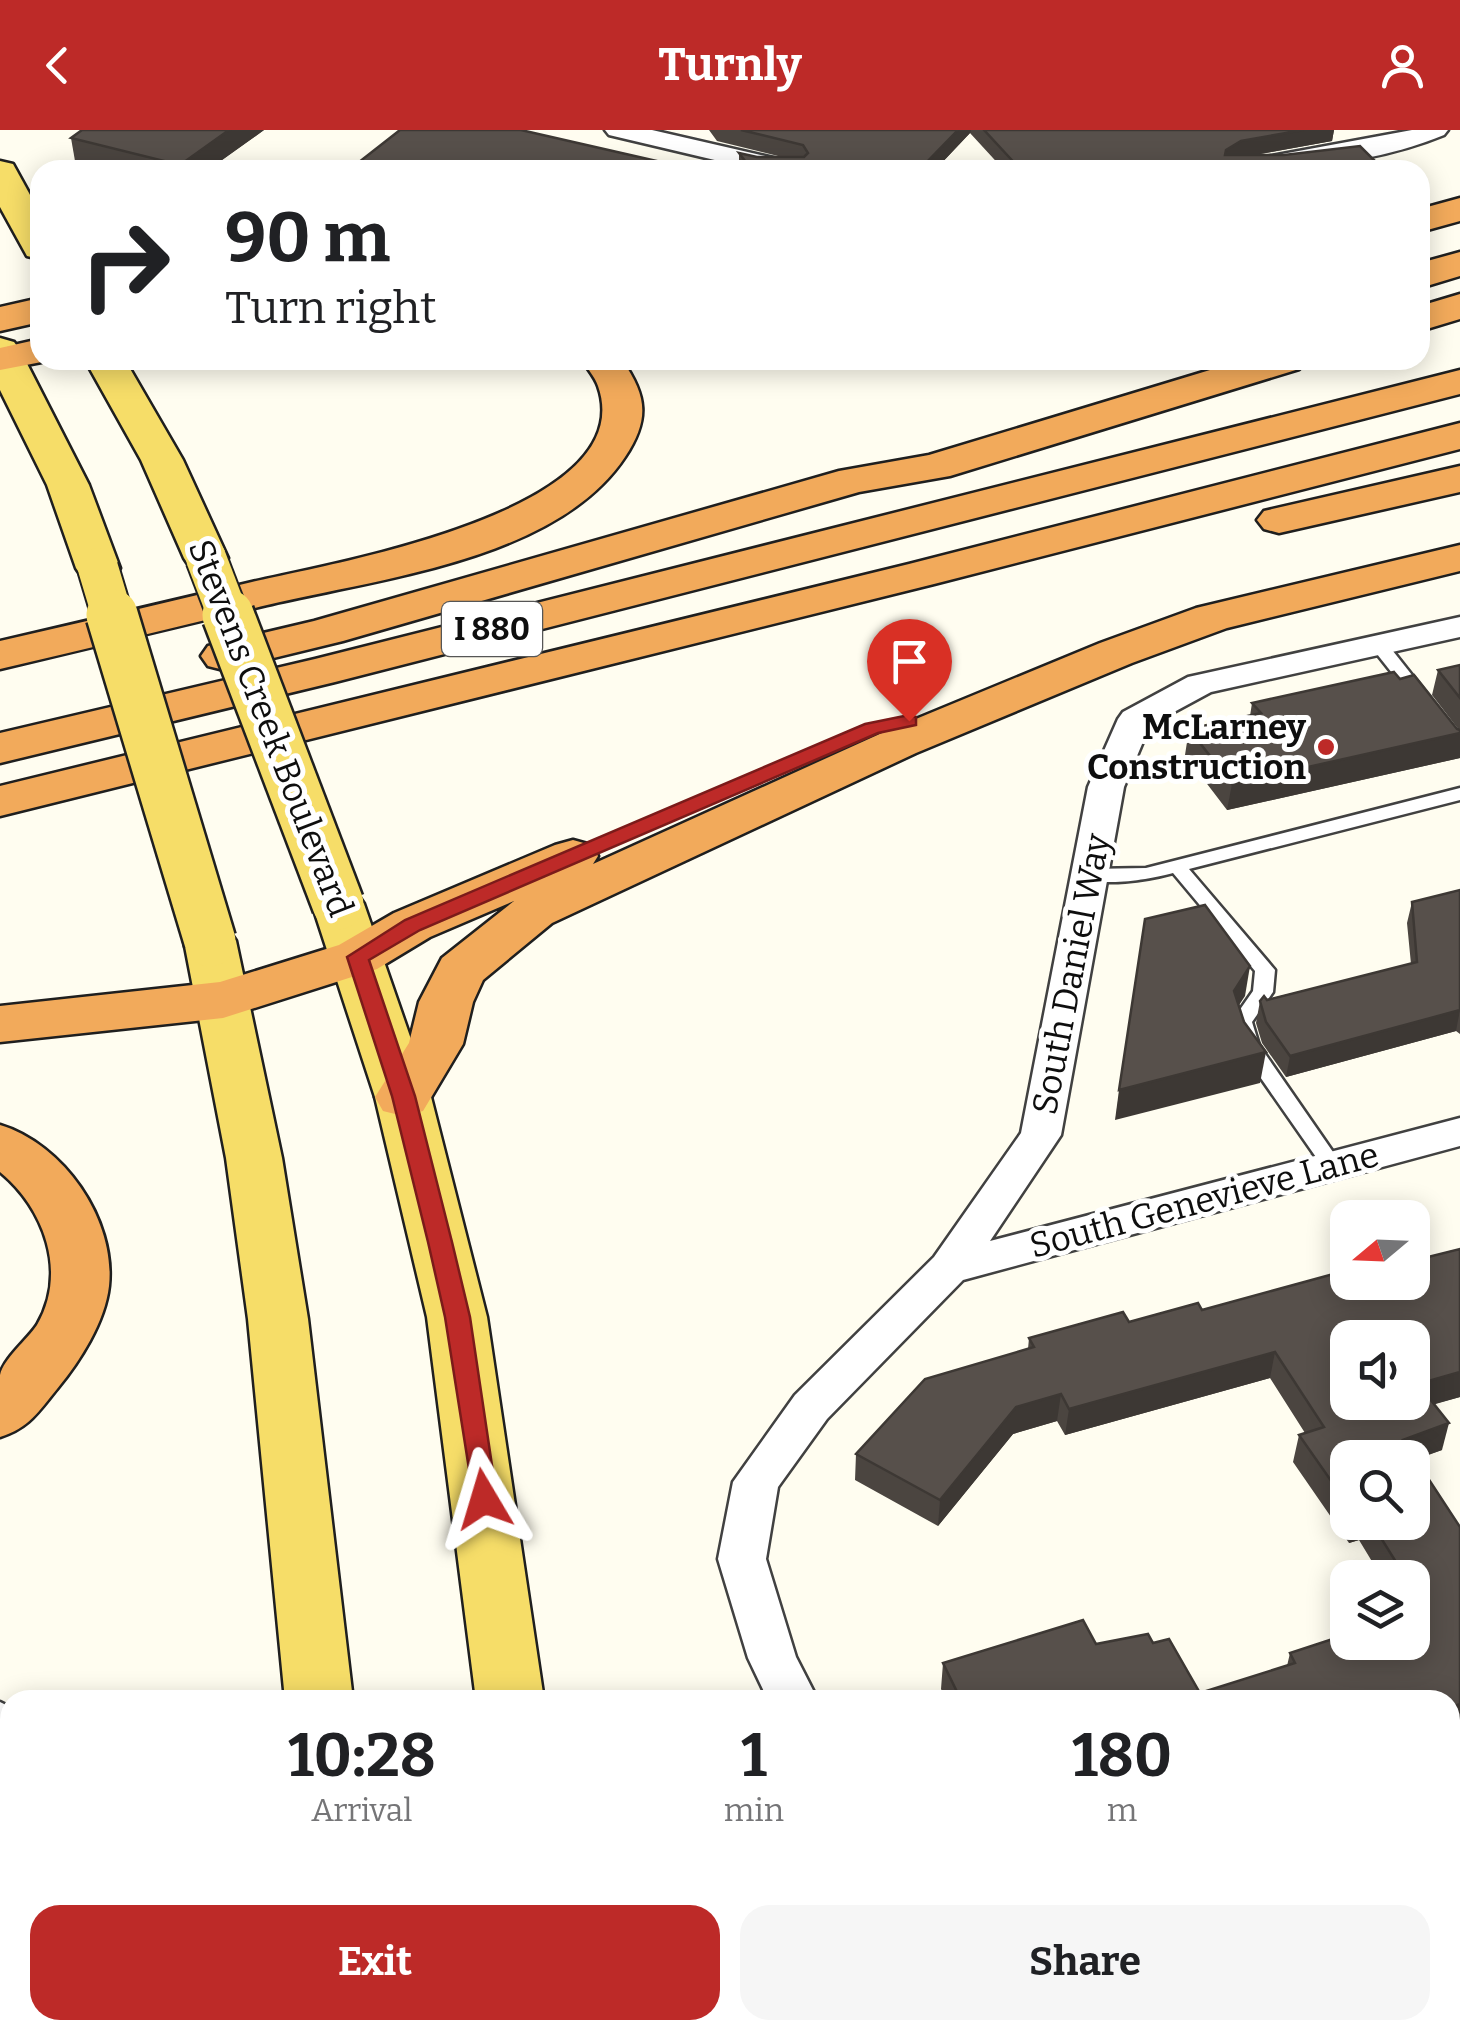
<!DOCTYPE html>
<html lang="en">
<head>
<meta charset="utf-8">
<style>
	:root { --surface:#fff; --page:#f6f6f6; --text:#202124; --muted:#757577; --accent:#bd2a28 }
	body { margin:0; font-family:Bitter,serif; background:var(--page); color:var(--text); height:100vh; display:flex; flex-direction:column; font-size:38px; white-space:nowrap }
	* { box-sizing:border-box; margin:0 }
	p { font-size:32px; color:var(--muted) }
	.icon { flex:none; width:55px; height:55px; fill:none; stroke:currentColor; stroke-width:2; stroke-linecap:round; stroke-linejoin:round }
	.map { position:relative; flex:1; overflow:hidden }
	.details { position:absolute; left:0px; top:1560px; width:1460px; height:350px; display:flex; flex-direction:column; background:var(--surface); border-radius:30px 30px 0 0; box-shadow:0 5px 25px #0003 }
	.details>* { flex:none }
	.banner { position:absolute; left:30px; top:30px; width:1400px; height:210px; border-radius:30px; box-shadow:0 5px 25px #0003; background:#fff; color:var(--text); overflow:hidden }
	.needle { width:65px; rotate:251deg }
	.controls { position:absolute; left:1330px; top:1070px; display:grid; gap:20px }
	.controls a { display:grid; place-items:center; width:100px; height:100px; border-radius:20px; background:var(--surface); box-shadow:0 5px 25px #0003; font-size:50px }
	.pin { position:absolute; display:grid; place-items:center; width:85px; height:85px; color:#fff; margin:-102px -42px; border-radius:50% 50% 50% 0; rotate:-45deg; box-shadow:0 0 10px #0007 }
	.pin .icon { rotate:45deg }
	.me { position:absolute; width:110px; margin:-55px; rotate:353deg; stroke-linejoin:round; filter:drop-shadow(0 0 8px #0008) }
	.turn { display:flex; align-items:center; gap:35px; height:210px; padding:0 30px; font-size:45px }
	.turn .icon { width:130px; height:130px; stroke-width:2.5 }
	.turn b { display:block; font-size:70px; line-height:85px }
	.eta { display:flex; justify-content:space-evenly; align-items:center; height:170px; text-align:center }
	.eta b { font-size:60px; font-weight:700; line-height:70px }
	.cta { display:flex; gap:20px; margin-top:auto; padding:20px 30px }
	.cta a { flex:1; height:115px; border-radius:30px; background:var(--accent); color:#fff; font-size:40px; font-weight:700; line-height:115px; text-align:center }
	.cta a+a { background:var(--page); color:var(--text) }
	header { display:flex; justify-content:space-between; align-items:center; height:130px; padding:0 30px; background:var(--accent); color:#fff; font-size:45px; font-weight:700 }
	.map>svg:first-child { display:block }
</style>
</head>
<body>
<header><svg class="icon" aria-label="back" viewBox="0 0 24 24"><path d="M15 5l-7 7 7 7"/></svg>Turnly<svg class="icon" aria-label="person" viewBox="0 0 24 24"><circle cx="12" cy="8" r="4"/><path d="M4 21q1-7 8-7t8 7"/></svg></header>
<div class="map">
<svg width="1460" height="1910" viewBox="0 0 1460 1910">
	<rect width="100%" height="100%" fill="#fffdf0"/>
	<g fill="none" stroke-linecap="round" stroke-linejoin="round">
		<!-- lane casing -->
		<g stroke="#414141" stroke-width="5">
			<g id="lane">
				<path d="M1379 510 1385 511 1427 564 1430 568 1427 572H1415L1373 519V511Z"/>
				<path d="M1460 658V670L1189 739 1275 840 1273 862 1252 892 1259 915 1342 1035 1332 1042 1325 1040 1242 921 1232 891 1253 861 1255 841 1173 743C1151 749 1098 759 1081 745L1090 739 1146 738Z"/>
				<path d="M0 1572 10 1577V1602L0 1598Z"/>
				<path d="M107 1900H135L136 1910H108Z"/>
			</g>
		</g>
		<!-- street casing -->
		<g stroke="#414141" stroke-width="5">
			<g id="street">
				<path d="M605 0H652L800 34 804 40H757L609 5Z"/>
				<path d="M1412 0H1448L1444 5C1376 33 1298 40 1226 40L1239 32Z"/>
				<path d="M1460 487V507L1211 562 1150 595 1124 657 1061 1005 990 1111 1460 988V1016L963 1150 827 1289 778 1357 766 1429 796 1527 818 1570H768L748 1528 718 1429 733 1352 795 1265 934 1127 1021 1003 1088 657 1118 589 1123 582 1188 547Z"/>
				<path d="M931 1900H986L990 1910H935Z"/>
			</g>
		</g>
		<!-- secondary casing -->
		<g stroke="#303030" stroke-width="5">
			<g id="secondary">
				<path d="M1460 1797V1865L1450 1868V1800Z"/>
				<path d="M1200 1900H1299L1295 1910H1196Z"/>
			</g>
		</g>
		<!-- primary casing -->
		<g stroke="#1f1f1f" stroke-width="5">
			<g id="primary">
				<path d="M0 31 13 34 40 83V129L27 126 0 77Z"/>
				<path d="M0 208 14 212 20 220 89 355 120 438 114 447 98 451 82 447 76 438 47 355 0 260Z"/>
				<path d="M85 230H125L183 330 228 428 222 437 206 441 190 437 184 428 141 330Z"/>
				<path d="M338 757 356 762 364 774 431 967 487 1187 544 1570H476L427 1187 375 967 312 774 320 762Z"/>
				<path d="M210 794 228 799 236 811 282 1028 308 1189 353 1570H285L248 1189 226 1028 184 811 192 799Z"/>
				<path d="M333 1900H407L409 1910H335Z"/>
				<path d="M529 1900H603L605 1910H531Z"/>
			</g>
		</g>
		<!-- highway casing -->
		<g stroke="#1f1f1f" stroke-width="5">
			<g id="highway">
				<path d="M1460 68V91L1420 102V79Z"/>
				<path d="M1460 122V146L1420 158V133Z"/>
				<path d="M1460 164V189L1420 201V176Z"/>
				<path d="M40 168V192L0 201V177Z"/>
				<path d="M40 209V230H52L0 240V218Z"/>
				<path d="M582 230H622C647 266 650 289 625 327 557 430 377 449 267 475 178 497 89 518 0 539V511C84 492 168 472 252 452 328 434 643 382 598 256 595 247 587 238 582 230Z"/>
				<path d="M1243 230H1305L1299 239 950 346 859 362 343 511 224 540 208 536 201 526 208 516 314 491 839 341 929 325Z"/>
				<path d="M1460 240V264L335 552 0 633V603L315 529Z"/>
				<path d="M1460 293V319L934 454 0 686V656L909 434Z"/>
				<path d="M1460 336V362L1279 403 1264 399 1257 390 1264 381Z"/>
				<path d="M1460 415V441L1227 498 1132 533 916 623 552 793 483 850 473 872 463 914 423 981 403 986 383 981 375 967 409 913 419 872 442 828 514 771 430 807 377 839 223 888 0 912V876L220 852 339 815 394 783 555 715 573 710 591 715 598 726 593 734 882 603 1100 513 1196 478Z"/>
				<path d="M0 995C63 1014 116 1089 109 1156 105 1192 80 1231 57 1259 38 1282 29 1298 0 1307 0 1288 0 1263 0 1245 4 1228 27 1210 37 1195 68 1142 44 1078 0 1042Z"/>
			</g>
		</g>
		<!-- lane -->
		<use href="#lane" fill="#fff" fill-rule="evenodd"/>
		<!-- street -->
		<use href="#street" fill="#fff" fill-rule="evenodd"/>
		<!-- secondary -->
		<use href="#secondary" fill="#fefaac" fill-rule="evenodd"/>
		<!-- primary -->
		<use href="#primary" fill="#f6dd68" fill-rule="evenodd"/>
		<!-- highway -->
		<use href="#highway" fill="#f2aa5b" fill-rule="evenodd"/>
		<!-- primary-bridge-far1 casing -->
		<g stroke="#1f1f1f" stroke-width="44" stroke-linecap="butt">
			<g id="primary-bridge-far1">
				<path d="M206 428 229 488"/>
				<path d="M98 438 113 488"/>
			</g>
		</g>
		<!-- primary-bridge casing -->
		<g stroke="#1f1f1f" stroke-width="56" stroke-linecap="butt">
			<g id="primary-bridge">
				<path d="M112 485 210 811"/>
				<path d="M228 485 338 774"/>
			</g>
		</g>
		<!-- primary-bridge-far1 -->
		<use href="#primary-bridge-far1" stroke="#f6dd68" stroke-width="40"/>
		<!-- primary-bridge -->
		<use href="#primary-bridge" stroke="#f6dd68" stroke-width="51"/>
	</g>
	<!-- wall -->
	<g fill="#4b4540" fill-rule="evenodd">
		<path d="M264 0 208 40H112L75 31 71 8Z"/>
		<path d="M709 0H1334L1332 11 1255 25 1384 40H1004L970 3 935 40H752L782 27 717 11Z"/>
		<path d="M739 23 752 40H739Z"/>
		<path d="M359 32 696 40H360Z"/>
		<path d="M1460 535V628L1227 680 1185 625 1189 599 1250 586 1252 573 1400 549 1459 600 1432 565 1438 540Z"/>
		<path d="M1460 760V904L1456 901 1286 947 1262 913 1256 893 1260 871 1411 834 1407 793 1412 772Z"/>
		<path d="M1460 1119V1267L1434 1274 1442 1320 1415 1330 1460 1397V1598L1450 1601V1570H946L941 1559 943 1533 1096 1514 1153 1513 1200 1563 1287 1536 1290 1523 1412 1512V1448H1382L1359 1410 1349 1413 1293 1332 1299 1305 1305 1303 1270 1248 1065 1305 1057 1291 1013 1304 938 1396 855 1350 856 1324 1028 1219 1029 1208 1202 1180 1348 1152ZM1348 1328 1412 1392H1348Z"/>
	</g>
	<!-- shaded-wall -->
	<g fill="#3d3834">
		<path d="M229 0H264L208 40H181L180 35Z"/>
		<path d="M958 0H971L970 3 935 40H919Z"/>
		<path d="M1303 0H1334L1332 11 1238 28 1224 37 1226 20 1241 11Z"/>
		<path d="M1460 603V628L1227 680 1232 654Z"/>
		<path d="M1250 836 1245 866 1228 892 1234 861Z"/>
		<path d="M1460 880 1456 901 1286 947 1290 926Z"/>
		<path d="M1266 922 1260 953 1115 990 1119 960Z"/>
		<path d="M1275 1222 1270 1248 1065 1305 1069 1279Z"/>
		<path d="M1460 1242V1267L1411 1281 1418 1254Z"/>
		<path d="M1061 1264 1057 1291 1013 1304 938 1396 940 1370 1016 1277Z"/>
		<path d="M1449 1293 1442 1320 1412 1330 1403 1310Z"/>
		<path d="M1354 1392H1363L1359 1410 1349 1413Z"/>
		<path d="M1460 1574V1598L1450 1601V1578Z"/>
	</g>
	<!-- building -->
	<g fill="#57504b" stroke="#3d3834" stroke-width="2.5" fill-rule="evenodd">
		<path d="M82 0H229L180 35 71 8Z"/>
		<path d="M400 0H521L696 40H394L359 32Z"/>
		<path d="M741 0H958L919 40H752L739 23 757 27H804L808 23 803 15Z"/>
		<path d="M984 0H1303L1241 11 1226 20 1225 25H1284L1360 16 1384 40H1021Z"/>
		<path d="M1460 535V568L1438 540Z"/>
		<path d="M1394 542 1400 549 1414 545 1457 599 1460 600V603L1232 654 1189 599 1261 583 1252 573Z"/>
		<path d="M1460 760V880L1290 926 1266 892 1260 871 1264 866 1267 870 1417 832 1412 772Z"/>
		<path d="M1205 775 1250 836 1234 861 1244 892 1266 922 1119 960 1145 789Z"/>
		<path d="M1460 1119V1242L1418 1254 1449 1293 1403 1310 1460 1397V1574L1450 1578V1570H961L943 1533 1083 1490 1096 1514 1148 1504 1153 1513 1169 1509 1200 1563 1295 1533 1290 1523 1348 1504V1512H1412V1483L1426 1479 1412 1458V1448H1406L1371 1392H1412V1328H1348V1375L1299 1305 1324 1297 1275 1222 1069 1279 1061 1264 1016 1277 940 1370 856 1324 925 1249 1034 1217 1029 1208 1123 1182 1129 1192 1198 1173 1202 1180 1348 1140V1152H1412V1131ZM1348 1208H1412V1272H1348Z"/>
	</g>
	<!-- route -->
	<path fill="#bd2a28" stroke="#7b1b1a" stroke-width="2.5" d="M909 585 916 587V595L878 603 420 800 369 830 415 966 452 1112 470 1187 497 1369 494 1377 484 1380 475 1377 445 1187 428 1112 392 966 347 827 405 790 865 594Z"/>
	<!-- markers -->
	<circle fill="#bd2a28" stroke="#fff" stroke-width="4" cx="1326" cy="617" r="10"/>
	<g text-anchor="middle" stroke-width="10" stroke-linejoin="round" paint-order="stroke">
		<!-- shield labels -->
		<rect fill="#fff" stroke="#565656" stroke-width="2.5" x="442" y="472" width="100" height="54" rx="8"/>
		<g font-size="32" font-weight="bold" fill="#0e0e0e">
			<text x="492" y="510">I 880</text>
		</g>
		<!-- poi labels -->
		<g font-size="35" font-weight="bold" fill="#0e0e0e" stroke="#fff" text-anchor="end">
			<text x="1306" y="609">McLarney<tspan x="1306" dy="40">Construction</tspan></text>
		</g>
		<!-- street labels -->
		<g font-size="35" fill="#0e0e0e" stroke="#fff">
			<text transform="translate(271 598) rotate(69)" y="12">Stevens Creek Boulevard</text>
			<text transform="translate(1071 844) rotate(-79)" y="12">South Daniel Way</text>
			<text transform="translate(1204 1070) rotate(-15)" y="12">South Genevieve Lane</text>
		</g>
	</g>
</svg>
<div class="controls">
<a><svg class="needle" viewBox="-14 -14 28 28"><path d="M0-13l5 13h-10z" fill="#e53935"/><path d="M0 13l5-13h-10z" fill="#757577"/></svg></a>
<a><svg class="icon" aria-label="sound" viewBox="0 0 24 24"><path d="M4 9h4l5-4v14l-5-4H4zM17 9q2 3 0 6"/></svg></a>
<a><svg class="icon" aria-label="search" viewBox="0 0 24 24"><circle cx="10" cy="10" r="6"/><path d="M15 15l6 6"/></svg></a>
<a><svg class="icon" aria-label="layers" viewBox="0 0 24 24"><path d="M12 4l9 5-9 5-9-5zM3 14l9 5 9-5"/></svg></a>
</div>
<div class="pin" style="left:909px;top:591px;background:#d93025"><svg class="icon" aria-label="arrive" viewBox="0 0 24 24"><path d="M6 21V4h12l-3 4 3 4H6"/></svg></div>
<svg class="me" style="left:484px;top:1369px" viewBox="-20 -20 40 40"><path d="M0-17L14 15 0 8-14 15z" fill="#bd2a28" stroke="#fff" stroke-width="4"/></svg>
<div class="banner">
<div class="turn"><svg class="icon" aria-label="right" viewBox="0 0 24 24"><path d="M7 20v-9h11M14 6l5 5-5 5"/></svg><div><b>90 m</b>Turn right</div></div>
</div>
<section class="details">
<div class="eta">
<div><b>10:28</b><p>Arrival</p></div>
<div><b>1</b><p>min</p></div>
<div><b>180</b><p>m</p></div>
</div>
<div class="cta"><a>Exit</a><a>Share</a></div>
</section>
</div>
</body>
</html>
